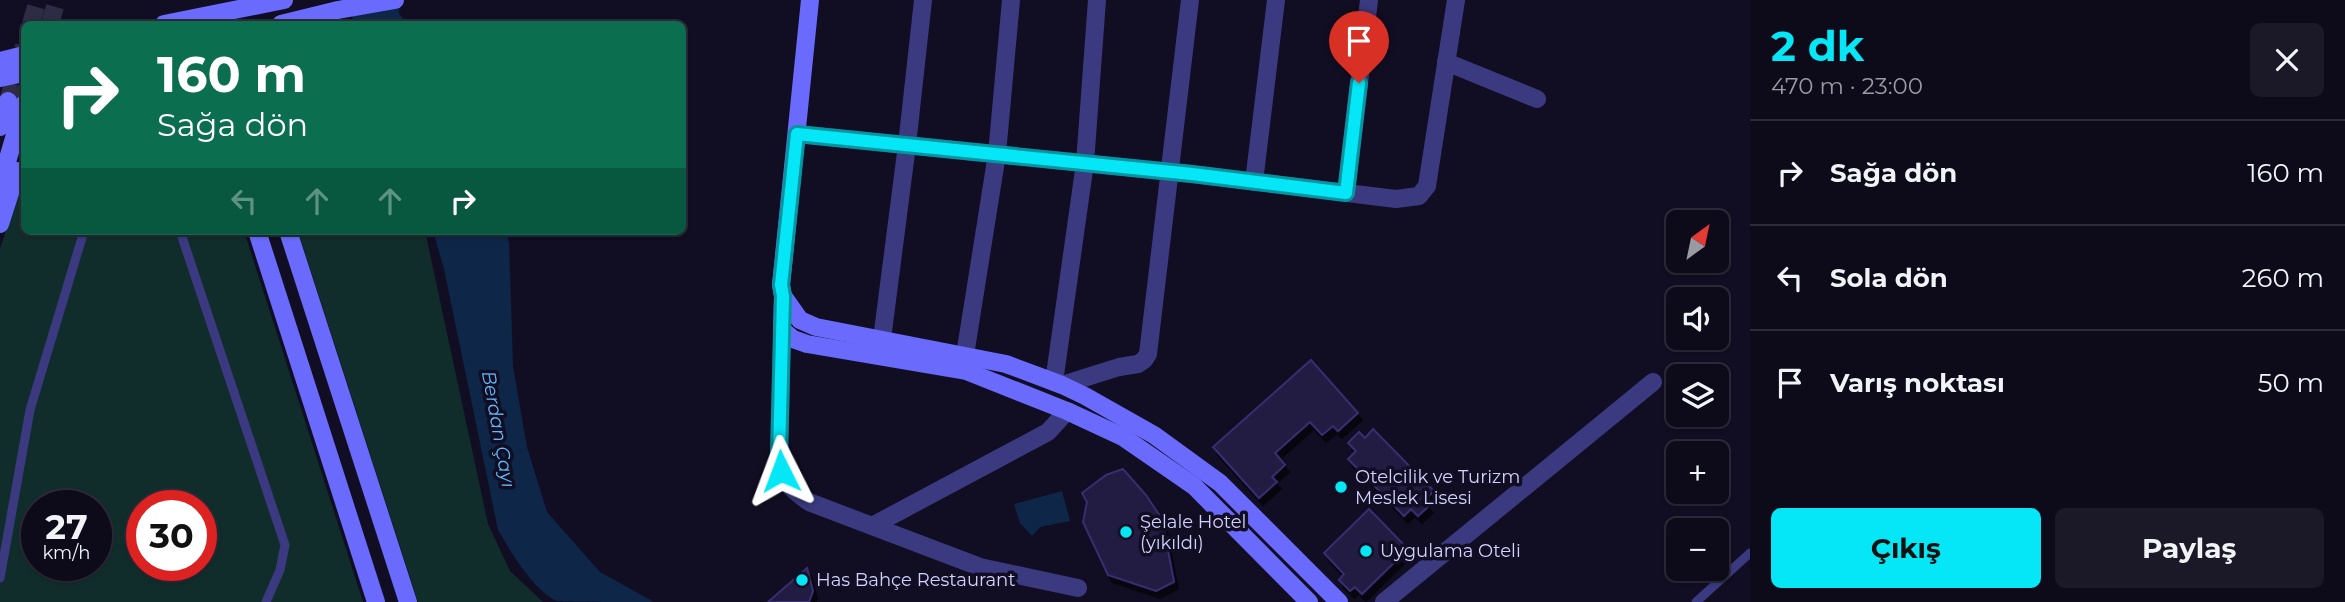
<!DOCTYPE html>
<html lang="tr">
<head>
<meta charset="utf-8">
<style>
	:root { --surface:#0d0a1a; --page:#1b1827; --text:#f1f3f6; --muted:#9a9aa2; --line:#2d2b39; --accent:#05e6f6 }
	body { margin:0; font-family:Montserrat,sans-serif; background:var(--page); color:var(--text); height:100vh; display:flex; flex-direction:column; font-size:26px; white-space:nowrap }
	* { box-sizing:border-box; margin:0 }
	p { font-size:23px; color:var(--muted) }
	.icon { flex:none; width:38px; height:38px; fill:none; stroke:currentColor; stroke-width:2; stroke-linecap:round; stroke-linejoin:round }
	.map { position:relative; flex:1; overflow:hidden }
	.panel { display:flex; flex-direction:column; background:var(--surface); width:595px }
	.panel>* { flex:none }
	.guide { position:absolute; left:21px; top:21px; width:665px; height:214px; border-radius:10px; box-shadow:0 2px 5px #0004,0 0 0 2px var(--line); background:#0b6e4f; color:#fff; overflow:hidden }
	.needle { width:46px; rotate:33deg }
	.tools { position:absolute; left:1666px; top:210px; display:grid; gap:14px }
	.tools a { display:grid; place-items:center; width:63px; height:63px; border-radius:10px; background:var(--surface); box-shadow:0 2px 5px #0004,0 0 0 2px var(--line); font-size:35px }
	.speed { position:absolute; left:21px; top:490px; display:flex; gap:14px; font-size:35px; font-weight:700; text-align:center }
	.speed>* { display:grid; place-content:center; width:91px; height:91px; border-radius:50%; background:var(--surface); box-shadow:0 2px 5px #0004,0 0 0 2px var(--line); line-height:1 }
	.speed small { font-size:18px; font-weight:400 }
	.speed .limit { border:10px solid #d22; background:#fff; color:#111 }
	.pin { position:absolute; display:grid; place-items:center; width:60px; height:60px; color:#fff; margin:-72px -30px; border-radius:50% 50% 50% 0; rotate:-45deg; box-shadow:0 0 7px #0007 }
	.pin .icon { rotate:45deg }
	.me { position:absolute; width:77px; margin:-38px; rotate:357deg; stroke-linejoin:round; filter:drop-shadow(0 0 5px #0008) }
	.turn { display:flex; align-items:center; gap:24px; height:147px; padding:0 21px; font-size:32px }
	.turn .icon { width:91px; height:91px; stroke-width:2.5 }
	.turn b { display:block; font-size:49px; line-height:60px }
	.lanes { display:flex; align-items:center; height:66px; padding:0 21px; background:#0003; justify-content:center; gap:35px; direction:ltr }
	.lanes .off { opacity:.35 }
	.round { display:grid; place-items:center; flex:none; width:74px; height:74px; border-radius:10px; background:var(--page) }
	.overview { display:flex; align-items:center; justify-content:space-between; height:119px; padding:0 21px }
	h1 { font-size:42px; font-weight:700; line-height:52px; color:var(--accent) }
	.cta { display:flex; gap:14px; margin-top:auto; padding:14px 21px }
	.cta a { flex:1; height:80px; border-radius:10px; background:var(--accent); color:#111; font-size:28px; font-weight:700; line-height:80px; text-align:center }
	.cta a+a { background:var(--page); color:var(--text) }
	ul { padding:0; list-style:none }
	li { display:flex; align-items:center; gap:21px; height:105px; padding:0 21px; border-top:2px solid var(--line) }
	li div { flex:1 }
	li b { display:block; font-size:26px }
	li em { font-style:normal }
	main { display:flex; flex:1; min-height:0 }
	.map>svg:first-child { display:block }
</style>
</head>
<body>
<main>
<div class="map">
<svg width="1750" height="602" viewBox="0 0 1750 602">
	<defs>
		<filter id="shadow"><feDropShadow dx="4" dy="7" stdDeviation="0" flood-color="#0009"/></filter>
	</defs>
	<rect width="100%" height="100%" fill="#110e23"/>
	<!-- green -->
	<g fill="#112d2b" fill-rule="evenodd">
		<path d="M24 174V231H244L363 602H0V249ZM37 506H96V565H37ZM142 506H201V565H142Z"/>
		<path d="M298 231H425L488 524 510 571 543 602H418Z"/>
	</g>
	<!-- water -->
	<g fill="#0e2648">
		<path d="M348 0H398L399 13 406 24H354Z"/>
		<path d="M433 231H506L509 243 513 366 527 447 547 512 600 572 654 602C638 602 566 602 557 601 533 590 511 552 498 530L444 269Z"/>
		<path d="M1062 491 1070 521 1040 527 1032 536 1020 523 1014 504Z"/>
	</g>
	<!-- building -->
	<g fill="#221b43" stroke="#382d6f" stroke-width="2" filter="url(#shadow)">
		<path d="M1311 360 1358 413 1338 431 1333 426 1322 435 1310 422 1275 453 1285 465 1272 477 1277 482 1259 498 1213 447Z"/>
		<path d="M1373 429 1434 491 1424 501 1429 506 1418 516 1411 509 1404 516 1348 459 1356 451 1348 443 1359 432 1365 438Z"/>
		<path d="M1123 469 1146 495 1162 519 1174 582 1156 591 1108 575 1083 522 1087 502 1082 493 1106 475Z"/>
		<path d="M1369 509 1408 549 1362 594 1355 587 1350 591 1339 580 1344 574 1324 553Z"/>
		<path d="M807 568 813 591 809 602H768Z"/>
	</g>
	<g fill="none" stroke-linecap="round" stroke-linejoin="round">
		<!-- secondary-tunnel -->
		<g stroke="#2e2b44" stroke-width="18" stroke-dasharray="18 9" stroke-linecap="butt">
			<path d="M31 24 38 0"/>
			<path d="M50 24 57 0"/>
			<path d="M8 101 24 46"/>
		</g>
		<!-- lane -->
		<g stroke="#3b3a81" stroke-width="9">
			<path d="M180 231 285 545 280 570 266 602"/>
			<path d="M0 578 30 410 84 231"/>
			<path d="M1696 602 1750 553"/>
		</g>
		<!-- street -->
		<g stroke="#3b3a81" stroke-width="18">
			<path d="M1446 62 1537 99"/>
			<path d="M797 134 1192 174 1396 199 1419 196 1427 186 1456 0"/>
			<path d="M1254 182 1276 0"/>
			<path d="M1346 193 1369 0"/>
			<path d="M782 330 779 456C783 482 788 487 809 502L980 567 1078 588"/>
			<path d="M882 339 907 145 923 0"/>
			<path d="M965 355 997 154 1011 0"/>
			<path d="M1054 382 1085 163 1097 0"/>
			<path d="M1062 385 1119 367 1138 364 1144 360 1148 354 1190 0"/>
			<path d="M872 526 1048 432 1067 411"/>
			<path d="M1384 602 1653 382"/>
		</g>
		<!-- secondary -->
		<g stroke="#6a6bfc" stroke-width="18">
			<path d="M810 0 781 285 783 296 782 330 793 339 807 344 966 371 1067 411 1123 437 1194 486 1309 602"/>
			<path d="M164 24 284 0"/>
			<path d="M281 24 338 10 395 0"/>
			<path d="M0 61 24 55"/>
			<path d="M0 78 24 73"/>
			<path d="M0 127 8 101"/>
			<path d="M0 186 24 104"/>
			<path d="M0 224 17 171"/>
			<path d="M257 231 376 602"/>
			<path d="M288 231 408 602"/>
			<path d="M783 296 800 320 816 327 1006 364 1062 385 1085 396 1154 435 1220 483 1339 602"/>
		</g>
	</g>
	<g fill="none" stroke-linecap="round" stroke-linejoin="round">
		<!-- route casing -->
		<g stroke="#0396a0" stroke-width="18">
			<path id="route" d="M781 471 779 456 783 296 781 285 797 134 1192 174 1346 193 1359 83"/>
		</g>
		<!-- route -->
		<use href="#route" stroke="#05e6f6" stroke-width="12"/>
	</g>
	<!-- markers -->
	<g fill="#05e6f6" stroke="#110e23" stroke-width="2.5">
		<circle cx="1341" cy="487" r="7"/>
		<circle cx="1126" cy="532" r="7"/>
		<circle cx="1366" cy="551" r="7"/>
		<circle cx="802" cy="580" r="7"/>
	</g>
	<g text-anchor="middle" stroke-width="7" stroke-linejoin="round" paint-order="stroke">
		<!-- poi labels -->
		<g font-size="18" fill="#d5d1fe" stroke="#110e23" text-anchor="start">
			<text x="1355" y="483">Otelcilik ve Turizm<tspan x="1355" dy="21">Meslek Lisesi</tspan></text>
			<text x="1140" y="528">Şelale Hotel<tspan x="1140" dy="21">(yıkıldı)</tspan></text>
			<text x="1380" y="557">Uygulama Oteli</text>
			<text x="816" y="586">Has Bahçe Restaurant</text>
		</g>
		<!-- water labels -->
		<g font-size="19" font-style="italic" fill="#61b9fc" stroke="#110e23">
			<text transform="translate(499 429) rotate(80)" y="7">Berdan Çayı</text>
		</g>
	</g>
</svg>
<div class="tools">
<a><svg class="needle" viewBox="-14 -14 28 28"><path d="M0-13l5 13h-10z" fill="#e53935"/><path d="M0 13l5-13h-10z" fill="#9a9aa2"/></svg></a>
<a><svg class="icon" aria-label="sound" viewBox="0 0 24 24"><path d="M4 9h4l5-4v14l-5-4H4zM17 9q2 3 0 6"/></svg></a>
<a><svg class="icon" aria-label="layers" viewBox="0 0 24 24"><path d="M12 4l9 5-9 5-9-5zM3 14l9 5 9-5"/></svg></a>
<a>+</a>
<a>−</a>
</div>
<div class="speed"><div>27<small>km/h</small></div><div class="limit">30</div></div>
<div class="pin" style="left:1359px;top:83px;background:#d93025"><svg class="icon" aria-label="arrive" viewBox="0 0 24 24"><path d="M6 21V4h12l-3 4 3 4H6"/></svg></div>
<svg class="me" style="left:781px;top:471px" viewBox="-20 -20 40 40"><path d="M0-17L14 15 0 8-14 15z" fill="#05e6f6" stroke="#fff" stroke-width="4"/></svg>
<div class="guide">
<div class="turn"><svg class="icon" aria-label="right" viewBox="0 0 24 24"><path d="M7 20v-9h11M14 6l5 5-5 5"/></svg><div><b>160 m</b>Sağa dön</div></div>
<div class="lanes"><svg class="icon off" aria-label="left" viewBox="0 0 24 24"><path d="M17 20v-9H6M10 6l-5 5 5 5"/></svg><svg class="icon off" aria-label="ahead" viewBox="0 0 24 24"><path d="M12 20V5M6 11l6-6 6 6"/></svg><svg class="icon off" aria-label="ahead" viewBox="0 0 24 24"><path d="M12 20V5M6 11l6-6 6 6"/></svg><svg class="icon" aria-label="right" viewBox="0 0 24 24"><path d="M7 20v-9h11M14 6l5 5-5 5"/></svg></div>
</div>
</div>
<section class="panel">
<div class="overview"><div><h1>2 dk</h1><p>470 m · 23:00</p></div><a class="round"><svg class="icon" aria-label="close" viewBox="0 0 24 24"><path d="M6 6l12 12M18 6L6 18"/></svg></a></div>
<ul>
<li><svg class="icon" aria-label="right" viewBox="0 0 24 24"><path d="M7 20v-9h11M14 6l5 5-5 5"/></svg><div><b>Sağa dön</b></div><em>160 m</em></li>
<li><svg class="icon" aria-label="left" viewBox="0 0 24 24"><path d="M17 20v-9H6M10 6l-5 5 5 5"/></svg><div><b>Sola dön</b></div><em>260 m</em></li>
<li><svg class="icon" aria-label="arrive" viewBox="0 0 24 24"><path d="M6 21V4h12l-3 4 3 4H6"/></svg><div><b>Varış noktası</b></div><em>50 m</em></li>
</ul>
<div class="cta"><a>Çıkış</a><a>Paylaş</a></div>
</section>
</main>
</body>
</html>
